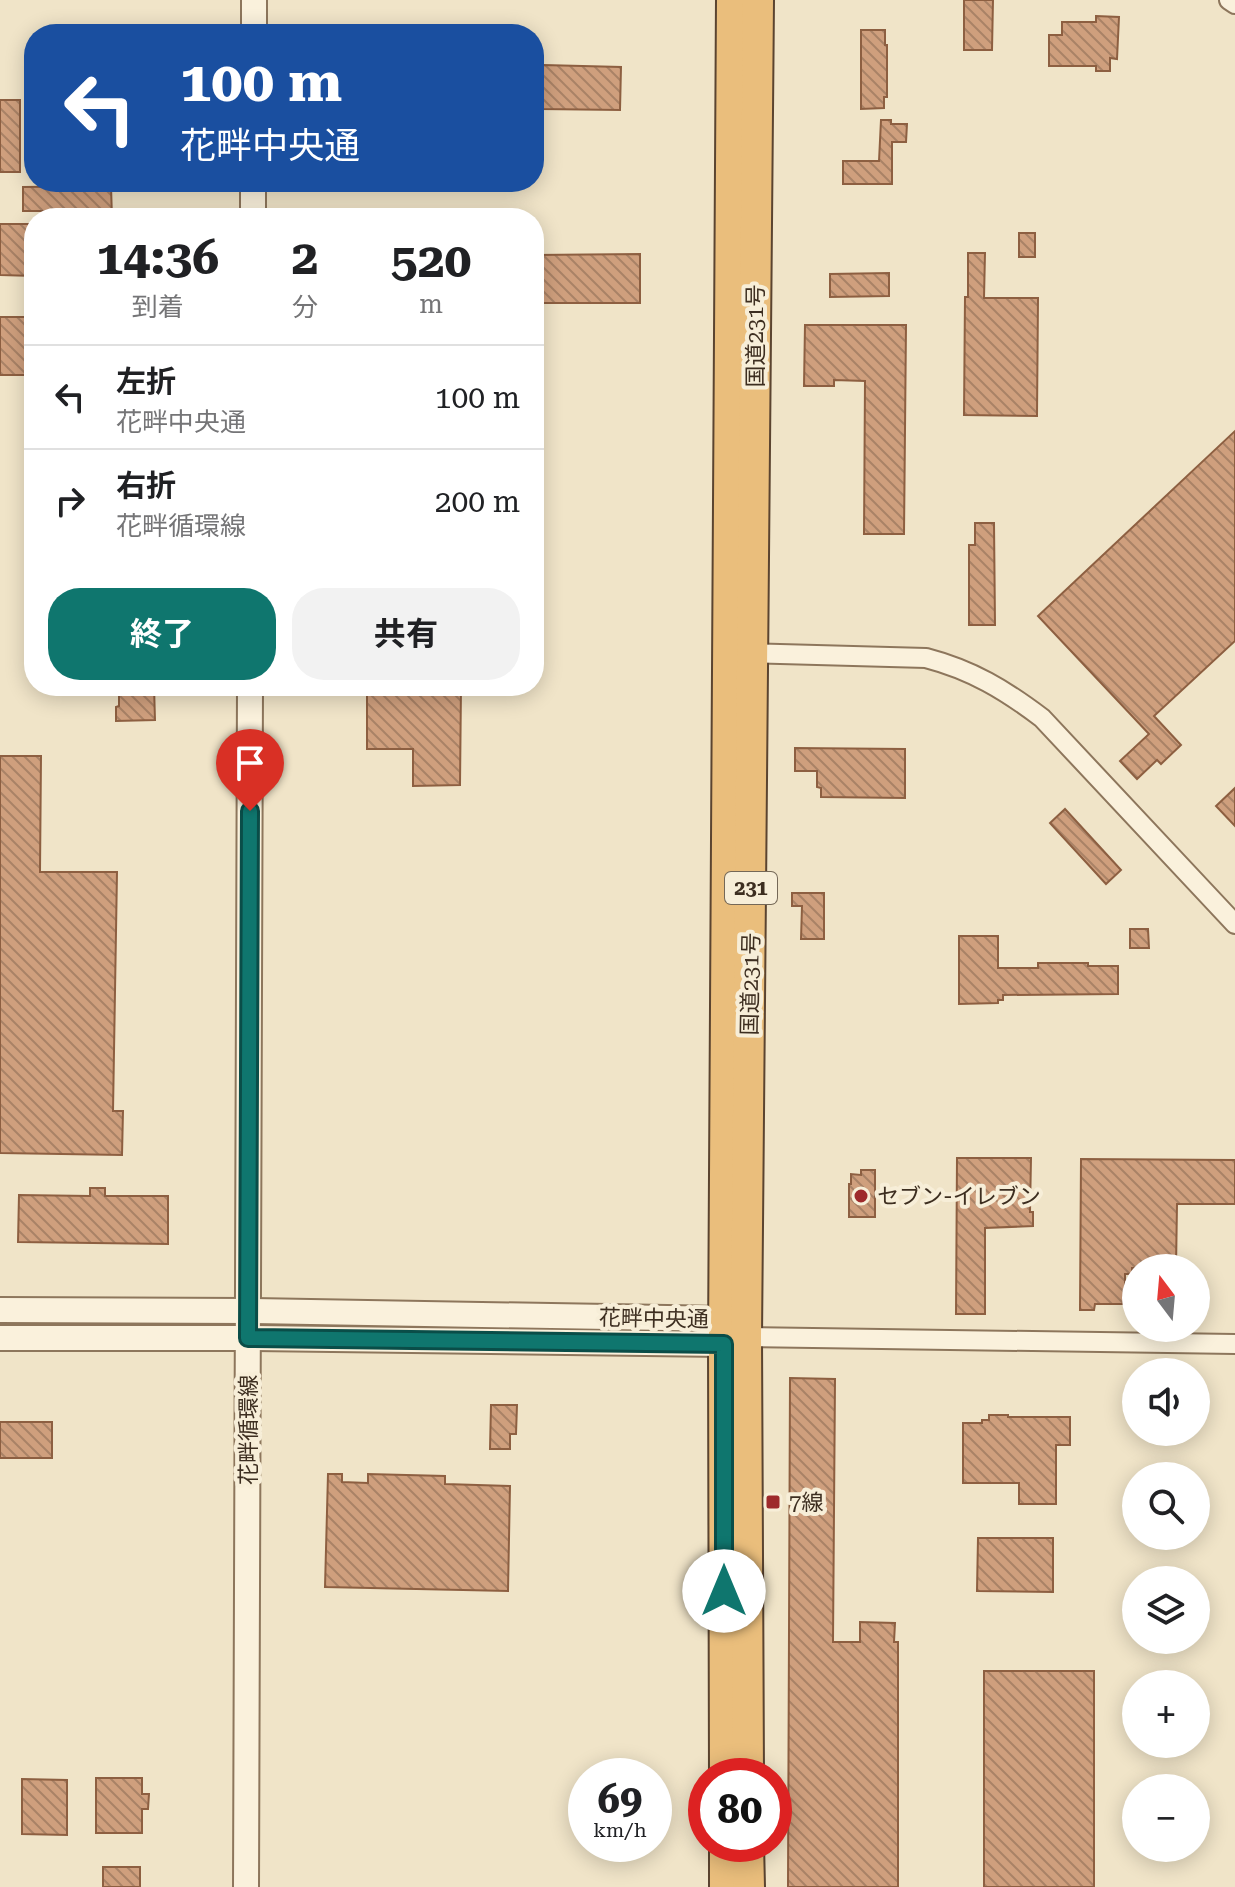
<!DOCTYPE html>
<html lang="ja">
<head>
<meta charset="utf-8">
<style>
	:root { --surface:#fff; --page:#f2f2f2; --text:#202124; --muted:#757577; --line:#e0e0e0; --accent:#0f766e }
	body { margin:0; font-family:"Roboto Serif","Noto Sans JP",serif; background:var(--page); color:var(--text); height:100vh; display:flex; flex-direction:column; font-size:30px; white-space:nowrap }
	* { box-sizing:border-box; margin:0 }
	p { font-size:26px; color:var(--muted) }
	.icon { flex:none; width:44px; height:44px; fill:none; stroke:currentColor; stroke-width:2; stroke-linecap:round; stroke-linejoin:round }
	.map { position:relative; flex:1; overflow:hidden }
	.drawer { position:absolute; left:24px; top:208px; width:520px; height:488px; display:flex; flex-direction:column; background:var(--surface); border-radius:32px; box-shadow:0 4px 20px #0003 }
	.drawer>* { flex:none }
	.hud { position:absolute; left:24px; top:24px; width:520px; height:168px; border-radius:32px; box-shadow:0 4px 20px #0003; background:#1a4fa0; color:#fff; overflow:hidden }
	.needle { width:52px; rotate:344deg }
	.fabs { position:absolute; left:1122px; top:1254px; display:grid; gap:16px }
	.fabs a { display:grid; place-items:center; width:88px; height:88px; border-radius:50%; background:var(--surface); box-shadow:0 4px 20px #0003; font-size:40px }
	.speed { position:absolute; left:568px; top:1758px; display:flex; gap:16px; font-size:40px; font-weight:700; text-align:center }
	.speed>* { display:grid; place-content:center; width:104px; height:104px; border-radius:50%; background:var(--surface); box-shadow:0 4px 20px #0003; line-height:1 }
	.speed small { font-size:20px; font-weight:400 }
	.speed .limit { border:12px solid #d22; background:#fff; color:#111 }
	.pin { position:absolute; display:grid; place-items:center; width:68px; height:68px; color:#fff; margin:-82px -34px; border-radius:50% 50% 50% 0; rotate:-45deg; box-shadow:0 0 8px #0007 }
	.pin .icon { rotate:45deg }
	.me { position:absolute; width:88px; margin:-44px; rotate:0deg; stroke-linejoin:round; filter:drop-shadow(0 0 6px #0008) }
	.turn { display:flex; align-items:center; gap:28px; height:168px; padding:0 24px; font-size:36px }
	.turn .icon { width:104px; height:104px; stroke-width:2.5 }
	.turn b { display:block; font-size:56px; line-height:68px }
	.eta { display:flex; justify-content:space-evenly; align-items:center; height:136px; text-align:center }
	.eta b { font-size:48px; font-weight:700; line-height:56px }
	.primary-button { display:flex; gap:16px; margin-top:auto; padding:16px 24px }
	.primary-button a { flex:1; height:92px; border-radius:32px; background:var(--accent); color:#fff; font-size:32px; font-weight:700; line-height:92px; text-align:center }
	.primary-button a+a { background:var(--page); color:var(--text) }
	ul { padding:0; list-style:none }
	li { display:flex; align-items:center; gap:24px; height:104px; padding:0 24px; border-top:2px solid var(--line) }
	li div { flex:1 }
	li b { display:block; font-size:30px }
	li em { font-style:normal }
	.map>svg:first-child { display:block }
</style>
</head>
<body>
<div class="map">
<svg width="1235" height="1887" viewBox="0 0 1235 1887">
	<defs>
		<pattern id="building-back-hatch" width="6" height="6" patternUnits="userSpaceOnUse" patternTransform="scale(2)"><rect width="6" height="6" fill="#cf9f7d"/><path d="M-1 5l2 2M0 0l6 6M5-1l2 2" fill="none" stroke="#a98266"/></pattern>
	</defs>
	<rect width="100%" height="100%" fill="#f0e4c8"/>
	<!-- building -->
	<g fill="url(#building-back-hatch)" stroke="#8d5f41" stroke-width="2">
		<path d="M964 0H993L992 50H964Z"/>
		<path d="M1096 16 1119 17 1117 59 1110 58V71H1096V66H1049V35H1062V22H1096Z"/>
		<path d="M861 30H885V45H887V97H884V108L861 109Z"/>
		<path d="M543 65 621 67 620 110 541 109Z"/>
		<rect x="0" y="100" width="20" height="72"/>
		<path d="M881 120H891V124H907L906 142H892V184H843V161H879Z"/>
		<path d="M111 186 112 218H94V211H23V187Z"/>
		<path d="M0 224H34V276L0 275Z"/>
		<rect x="1019" y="233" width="16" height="24"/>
		<path d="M968 253H985L984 298H1038L1037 416 964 415 965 297H968Z"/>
		<path d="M640 254V303H541V286H534V255Z"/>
		<path d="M889 273V296L830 297V274Z"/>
		<rect x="0" y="317" width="34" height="58"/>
		<path d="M805 325H906L904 534H864L865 381 834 380V386H804Z"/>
		<path d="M1235 431V641L1154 716 1181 745 1161 764 1157 760 1137 779 1120 761 1149 734 1038 616Z"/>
		<path d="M975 523H994L995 625H969V545H975Z"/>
		<path d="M128 686H154L155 720 116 721V707L119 706V690L128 689Z"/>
		<path d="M367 686H461L460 785 413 786V749H367Z"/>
		<path d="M795 748 905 749V798L821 797V788L817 787V771H795Z"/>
		<path d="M0 756H41L40 872H117L113 1111H123L122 1155 0 1153Z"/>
		<path d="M1235 788V826L1216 806Z"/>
		<path d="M1065 809 1121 870 1106 884 1050 823Z"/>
		<path d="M792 893H824V939H801L802 906H792Z"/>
		<path d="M1130 929H1148L1149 948H1130Z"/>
		<path d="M959 936H998V968H1038V963H1088V966H1118V994L1003 995V1000H998V1003L959 1004Z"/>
		<path d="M957 1158H1031L1030 1212H1033V1226L985 1228V1314H956Z"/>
		<path d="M1081 1159 1235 1160V1204H1177L1176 1268H1132V1274H1125V1304H1095L1094 1310H1080Z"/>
		<path d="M861 1170H875V1217H849V1184H851V1174L861 1175Z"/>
		<path d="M90 1188H105V1196H168V1244L18 1242 19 1195 90 1196Z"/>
		<path d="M790 1378 835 1379 833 1642H860V1622L895 1623 894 1642H898V1887H788Z"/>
		<path d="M491 1405H517L516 1434H510V1449H490Z"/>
		<path d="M989 1415H1008V1417H1070V1445H1056V1504H1019V1483H963V1423H982V1420H989Z"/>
		<rect x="0" y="1422" width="52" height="36"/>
		<path d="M328 1474H342V1482L368 1483V1474L445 1476V1484L510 1486 508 1591 325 1587Z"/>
		<path d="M978 1538H1053V1592L977 1591Z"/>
		<rect x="984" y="1671" width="110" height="216"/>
		<path d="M96 1778H142V1794H149L148 1809H142V1833H96Z"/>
		<path d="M22 1779 67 1780V1835L22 1834Z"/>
		<rect x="103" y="1867" width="37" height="20"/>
	</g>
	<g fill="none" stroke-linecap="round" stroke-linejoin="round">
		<!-- minor casing -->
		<g stroke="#8d765c" stroke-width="22">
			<g id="minor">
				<path d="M1229 0 1235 4"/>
				<path d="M743 653 926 658C972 670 1005 690 1042 718L1235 924"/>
				<path d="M746 1337 1235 1344"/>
			</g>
		</g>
		<!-- tertiary casing -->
		<g stroke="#8d765c" stroke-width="28">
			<g id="tertiary">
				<path d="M254 34V0"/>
				<path d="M253 218V182"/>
				<path d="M0 1310 248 1311 725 1319 738 1330"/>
				<path d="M0 1338H248L724 1344 741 1339"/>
				<path d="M246 1887 250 686"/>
			</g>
		</g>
		<!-- trunk casing -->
		<g stroke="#5b4430" stroke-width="34">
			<g id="trunk">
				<path d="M725 1776 724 1344 732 0"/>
				<path d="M748 1776 746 1337 758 0"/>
				<path d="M725 1844V1887"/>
				<path d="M748 1844 749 1887"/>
			</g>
		</g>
		<!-- minor -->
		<use href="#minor" stroke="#faf1dc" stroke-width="18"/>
		<!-- tertiary -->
		<use href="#tertiary" stroke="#faf1dc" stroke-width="24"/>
		<!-- trunk -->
		<use href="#trunk" stroke="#eabe7c" stroke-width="30"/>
	</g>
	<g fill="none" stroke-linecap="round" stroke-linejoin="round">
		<!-- route casing -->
		<g stroke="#0a4d48" stroke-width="20">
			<path id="route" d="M250 811 248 1338 724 1344V1591"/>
		</g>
		<!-- route -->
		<use href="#route" stroke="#0f766e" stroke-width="14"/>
	</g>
	<!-- markers -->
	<g fill="#9e2a2b" stroke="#f7eed8" stroke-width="3">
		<circle cx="861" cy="1196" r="8"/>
		<rect x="765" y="1494" width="16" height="16" rx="4"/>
	</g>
	<g text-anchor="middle" stroke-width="8" stroke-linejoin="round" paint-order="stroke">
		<!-- shield labels -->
		<rect fill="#f7eed8" stroke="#756857" stroke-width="2" x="725" y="872" width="52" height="32" rx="6"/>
		<g font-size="20" font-weight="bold" fill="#3d2e20">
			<text x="751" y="895">231</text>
		</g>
		<!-- street labels -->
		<g font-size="22" fill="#3d2e20" stroke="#f7eed8">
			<text transform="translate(755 336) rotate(-90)" y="8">国道231号</text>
			<text transform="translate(750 984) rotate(-89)" y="8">国道231号</text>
			<text transform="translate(654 1318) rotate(1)" y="8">花畔中央通</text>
			<text transform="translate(248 1430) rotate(-90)" y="8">花畔循環線</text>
		</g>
		<!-- poi labels -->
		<g font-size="22" fill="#3d2e20" stroke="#f7eed8" text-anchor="start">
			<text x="877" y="1204">セブン-イレブン</text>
			<text x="789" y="1510">7線</text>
		</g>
	</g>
</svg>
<div class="fabs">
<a><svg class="needle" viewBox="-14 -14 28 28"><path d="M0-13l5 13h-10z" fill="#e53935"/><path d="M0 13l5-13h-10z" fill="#757577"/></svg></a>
<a><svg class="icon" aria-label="sound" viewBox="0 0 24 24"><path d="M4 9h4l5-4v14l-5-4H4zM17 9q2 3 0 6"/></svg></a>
<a><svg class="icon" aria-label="search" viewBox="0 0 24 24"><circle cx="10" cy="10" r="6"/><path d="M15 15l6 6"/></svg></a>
<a><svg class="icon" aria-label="layers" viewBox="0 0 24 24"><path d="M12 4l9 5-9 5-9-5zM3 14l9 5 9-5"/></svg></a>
<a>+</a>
<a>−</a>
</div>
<div class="speed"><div>69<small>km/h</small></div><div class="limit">80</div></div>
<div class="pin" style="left:250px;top:811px;background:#d93025"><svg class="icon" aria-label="arrive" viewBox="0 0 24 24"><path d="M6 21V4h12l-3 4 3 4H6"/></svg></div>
<svg class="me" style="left:724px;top:1591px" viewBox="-20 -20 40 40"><circle r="19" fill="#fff"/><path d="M0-13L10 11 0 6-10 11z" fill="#0f766e"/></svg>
<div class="hud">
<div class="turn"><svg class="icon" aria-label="left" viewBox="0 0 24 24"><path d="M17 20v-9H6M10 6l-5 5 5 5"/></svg><div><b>100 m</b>花畔中央通</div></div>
</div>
<section class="drawer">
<div class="eta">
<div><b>14:36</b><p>到着</p></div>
<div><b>2</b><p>分</p></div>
<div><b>520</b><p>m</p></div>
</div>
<ul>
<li><svg class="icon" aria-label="left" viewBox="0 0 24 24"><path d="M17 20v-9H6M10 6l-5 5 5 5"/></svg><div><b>左折</b><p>花畔中央通</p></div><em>100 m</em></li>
<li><svg class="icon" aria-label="right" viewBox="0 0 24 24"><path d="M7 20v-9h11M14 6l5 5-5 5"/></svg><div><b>右折</b><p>花畔循環線</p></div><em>200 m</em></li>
</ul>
<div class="primary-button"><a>終了</a><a>共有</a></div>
</section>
</div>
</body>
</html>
